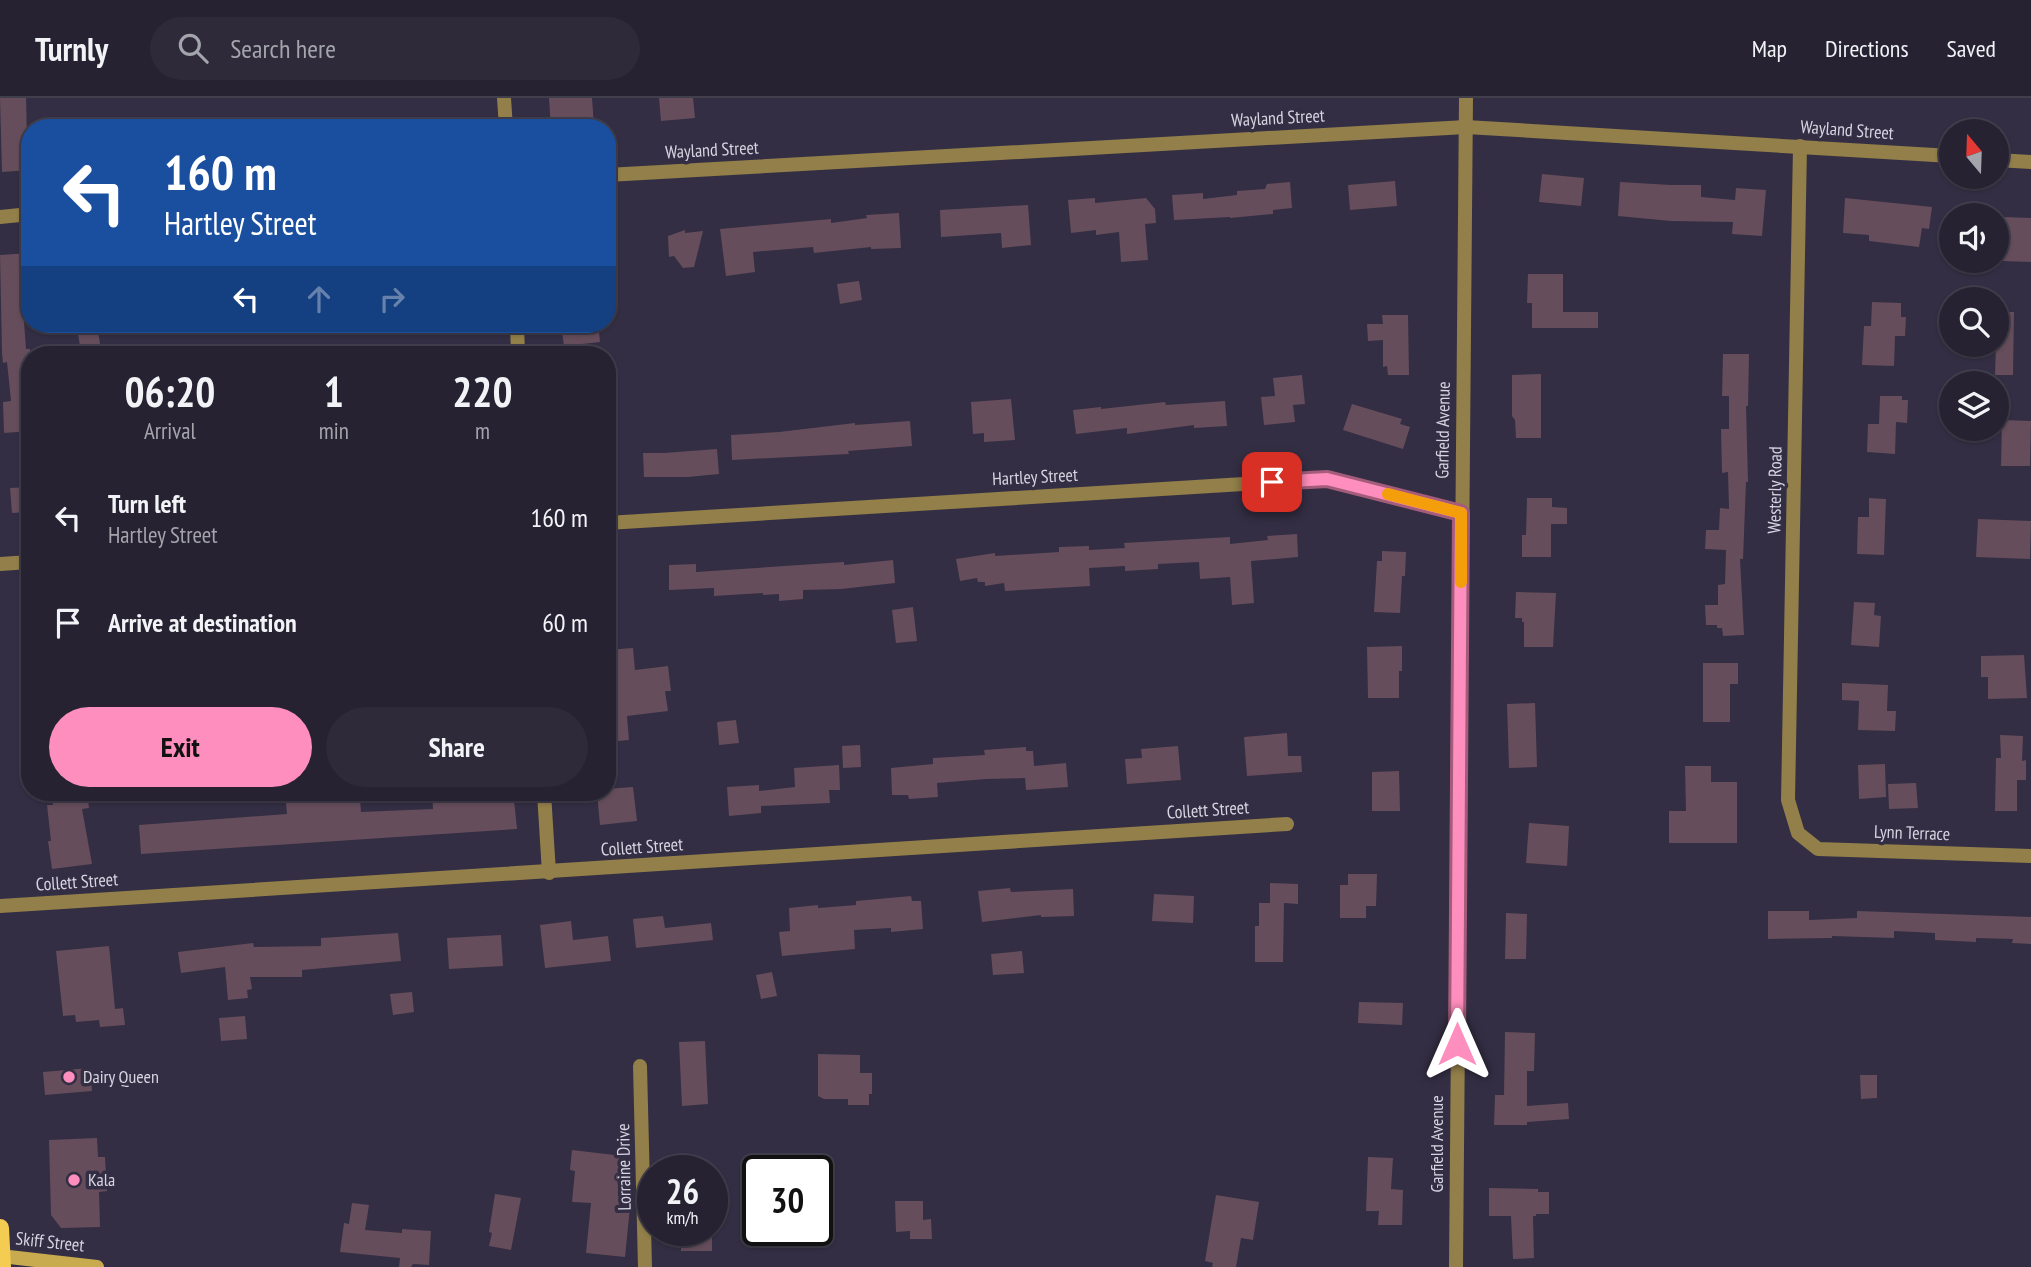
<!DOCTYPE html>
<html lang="en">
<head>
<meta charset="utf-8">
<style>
	:root { --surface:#262232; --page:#2e2a3a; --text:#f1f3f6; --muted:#a4a4ac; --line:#423f4d; --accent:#fe8ebd }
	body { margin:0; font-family:"PT Sans Narrow",sans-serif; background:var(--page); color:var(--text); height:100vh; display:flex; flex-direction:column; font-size:26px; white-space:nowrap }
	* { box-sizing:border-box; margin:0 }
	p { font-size:23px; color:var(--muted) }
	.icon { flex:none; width:38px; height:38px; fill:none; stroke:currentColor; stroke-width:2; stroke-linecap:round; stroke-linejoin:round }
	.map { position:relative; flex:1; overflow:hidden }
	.drawer { position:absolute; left:21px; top:248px; width:595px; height:455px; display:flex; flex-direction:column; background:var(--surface); border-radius:28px; box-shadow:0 2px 5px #0004,0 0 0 2px var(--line) }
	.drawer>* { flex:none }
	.top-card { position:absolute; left:21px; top:21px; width:595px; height:214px; border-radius:28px; box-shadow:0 2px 5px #0004,0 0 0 2px var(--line); background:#1a4fa0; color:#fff; overflow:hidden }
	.needle { width:46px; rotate:341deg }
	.controls { position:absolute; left:1939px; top:21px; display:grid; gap:14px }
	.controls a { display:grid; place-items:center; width:70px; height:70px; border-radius:50%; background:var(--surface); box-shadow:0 2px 5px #0004,0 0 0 2px var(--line); font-size:35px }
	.speed { position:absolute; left:637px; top:1057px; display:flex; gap:14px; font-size:35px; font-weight:700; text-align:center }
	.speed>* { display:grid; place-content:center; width:91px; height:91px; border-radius:50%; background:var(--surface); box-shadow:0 2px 5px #0004,0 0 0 2px var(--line); line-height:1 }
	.speed small { font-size:18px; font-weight:400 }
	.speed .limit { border:4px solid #111; border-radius:10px; background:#fff; color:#111 }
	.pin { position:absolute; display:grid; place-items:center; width:60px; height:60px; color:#fff; margin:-30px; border-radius:14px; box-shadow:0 4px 10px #0006 }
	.me { position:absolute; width:77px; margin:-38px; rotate:0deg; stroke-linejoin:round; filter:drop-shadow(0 0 5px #0008) }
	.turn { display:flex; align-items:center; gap:24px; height:147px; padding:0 28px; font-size:32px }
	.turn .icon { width:91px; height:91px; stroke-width:2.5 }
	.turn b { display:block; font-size:49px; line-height:60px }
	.lanes { display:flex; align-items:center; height:66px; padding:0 28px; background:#0003; justify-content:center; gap:35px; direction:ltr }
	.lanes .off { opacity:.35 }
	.eta { display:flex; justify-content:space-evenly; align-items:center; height:119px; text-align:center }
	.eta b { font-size:42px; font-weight:700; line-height:49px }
	.action { display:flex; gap:14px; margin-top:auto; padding:14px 28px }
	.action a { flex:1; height:80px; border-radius:42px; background:var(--accent); color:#111; font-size:28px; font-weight:700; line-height:80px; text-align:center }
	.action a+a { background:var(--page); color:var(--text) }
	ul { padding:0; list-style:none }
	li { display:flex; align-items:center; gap:21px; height:105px; padding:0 28px }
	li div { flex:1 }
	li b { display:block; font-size:26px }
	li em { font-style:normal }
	header { display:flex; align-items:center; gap:42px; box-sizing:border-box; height:98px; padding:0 35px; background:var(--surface); border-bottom:2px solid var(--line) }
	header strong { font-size:33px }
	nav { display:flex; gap:38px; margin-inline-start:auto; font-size:24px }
	.search { width:490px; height:63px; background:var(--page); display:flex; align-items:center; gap:18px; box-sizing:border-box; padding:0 24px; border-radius:38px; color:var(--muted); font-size:26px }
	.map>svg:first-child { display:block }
</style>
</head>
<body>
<header>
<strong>Turnly</strong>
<div class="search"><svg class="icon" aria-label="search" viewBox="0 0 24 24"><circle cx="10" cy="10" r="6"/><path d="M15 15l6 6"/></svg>Search here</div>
<nav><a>Map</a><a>Directions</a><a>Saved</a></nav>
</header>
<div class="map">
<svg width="2031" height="1169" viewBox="0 0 2031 1169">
	<rect width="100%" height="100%" fill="#332e43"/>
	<!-- building -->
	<g fill="#654d5b">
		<path d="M0 0H26L27 41H30V72L2 74Z"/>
		<path d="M549 0H592L594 28 551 30Z"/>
		<path d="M659 0H693L695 20 661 23Z"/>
		<path d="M1542 76 1584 80 1581 108 1539 104Z"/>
		<path d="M1395 83 1397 108 1350 112 1348 87Z"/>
		<path d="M1290 84 1292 110 1273 112V116L1230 120V119L1174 122 1172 97 1203 95V101L1237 97V93L1265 91 1267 86Z"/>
		<path d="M1620 84 1671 87H1701V99L1735 102 1736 90 1766 92 1762 138 1732 136 1733 124 1671 123 1618 118Z"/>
		<path d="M1095 100V105L1146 100 1155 111 1156 125 1145 126 1148 162 1121 164 1119 134 1096 137V132L1071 135 1068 102Z"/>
		<path d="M1845 100 1932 109 1929 131 1922 130 1919 149 1869 143V137L1843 135Z"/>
		<path d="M1028 107 1031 147 1002 150 1001 135 941 139 940 112Z"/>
		<path d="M899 115 901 150 871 151V149L814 155 813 149 753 154 755 174 726 178 720 131 831 121V125L867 120 866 117Z"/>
		<path d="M2004 119 2031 120V164L2002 163Z"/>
		<path d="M685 132V135L703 133 694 169 683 170 674 158 669 159 668 138Z"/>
		<path d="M30 155V183H21L26 251H30V333L4 335 3 304 11 303 7 264 3 265 2 255 0 157Z"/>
		<path d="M1528 176H1563V214H1598V230H1532V205H1527Z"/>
		<path d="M859 183 862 202 840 206 837 186Z"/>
		<path d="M1872 204 1901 205V219H1906L1905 238H1895L1894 268 1862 267 1864 228H1871Z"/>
		<path d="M1997 214H2014L2013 277H1995Z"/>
		<path d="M1382 217H1408L1409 277H1388L1387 268 1383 269V242L1368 243 1367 226H1383Z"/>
		<path d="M561 226H598L600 244 564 248Z"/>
		<path d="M98 233 101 252 81 255 78 235Z"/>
		<path d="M1723 256H1749L1748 308H1746L1748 384H1746L1743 461H1740L1744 537 1723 538 1722 530H1717V527H1706L1705 507H1718V487L1725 486 1726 452 1705 451 1706 432H1719L1720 410 1729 411 1728 374 1722 375 1721 331H1729V298H1722Z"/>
		<path d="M1541 276V340H1516L1515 322 1512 318V277Z"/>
		<path d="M1302 277 1305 306 1293 307 1295 324 1264 327 1261 299 1275 298 1273 280Z"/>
		<path d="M1880 298H1902V302H1908L1907 325 1896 324 1895 356 1867 354 1868 326H1879Z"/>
		<path d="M1011 301 1015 342 984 344V335L973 336 971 304Z"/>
		<path d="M1225 303 1227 328 1194 330V327L1127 336V330L1076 336 1073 312 1101 309V311L1165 304 1166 307Z"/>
		<path d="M1352 306 1402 321 1400 326 1410 329 1403 351 1343 332Z"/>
		<path d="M2002 322 2031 323 2030 368H2001Z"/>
		<path d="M910 323 912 348 848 353 849 356 732 362 731 337 779 334 855 325V327Z"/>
		<path d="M717 351 719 376 688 379H644L643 355H664Z"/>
		<path d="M30 389V414L12 415 10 390Z"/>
		<path d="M1527 400H1552V409L1567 410V426H1551V459H1522V437H1526Z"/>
		<path d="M1869 400 1886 401 1884 457 1857 456 1858 419H1869Z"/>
		<path d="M1978 421 2031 423 2030 461 1976 459Z"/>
		<path d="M1297 436 1298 459 1251 463 1254 505 1232 507 1230 479 1200 481 1199 464 1158 466V471L1125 473V468L1089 470 1090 488 1005 493 1004 485 985 488V484H978L977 480 960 483 956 461 995 455V458L1059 454V449L1089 448V452L1125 450 1124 445 1230 439V446L1268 442 1267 438Z"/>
		<path d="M1382 453 1406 454 1405 478H1402L1400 515 1374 514 1377 463H1382Z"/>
		<path d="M893 462 895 485 841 491 803 492V501L779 503V496L763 497V495L714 498V490L669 492V467L696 466V474L844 464V467Z"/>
		<path d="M1516 494 1556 495 1553 549H1524V524H1522V520H1515Z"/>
		<path d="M1854 504 1875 505 1874 517 1881 518 1879 549 1851 547Z"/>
		<path d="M913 509 917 543 896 545 892 512Z"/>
		<path d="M1402 548V573H1399V600H1368L1367 549Z"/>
		<path d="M633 550 635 572 668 568 671 593H665L668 613 627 618 629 642 607 644V552Z"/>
		<path d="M2024 557 2027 600 1988 601V579H1981V558Z"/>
		<path d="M1703 565H1738V586H1730V624H1703Z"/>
		<path d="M1842 585 1888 587 1887 613H1896L1895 633 1858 632 1859 603 1842 602Z"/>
		<path d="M1535 605 1537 669 1509 670 1507 606Z"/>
		<path d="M736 622 739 645 719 647 717 624Z"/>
		<path d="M1287 635 1288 658H1301L1302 674 1247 678 1244 639Z"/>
		<path d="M2000 637 2023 638 2022 663 2026 662V682H2017V713H1995L1996 660H2001Z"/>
		<path d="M860 647 861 669 843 670 842 648Z"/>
		<path d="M1178 648 1181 682 1127 686 1125 661 1142 660 1141 651Z"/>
		<path d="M1026 649V653H1033L1034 668 1066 665 1068 689 1026 692 1025 680 986 681 937 685 938 699 909 701 908 697H892L891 670 933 666V660L985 657 984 652Z"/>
		<path d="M1885 666 1886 699 1859 701 1858 667Z"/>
		<path d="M839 667 840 692H829L830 705 761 708V715L729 718 727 689 759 687V693L795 689 794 670Z"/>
		<path d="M1685 668H1711V684H1737V745H1669V713H1686Z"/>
		<path d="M1399 673 1400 713H1372V674Z"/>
		<path d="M1916 685 1918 710 1889 711 1888 686Z"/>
		<path d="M633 689 637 723 600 727 597 695H607V691Z"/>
		<path d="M51 695H87L89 710 82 711 92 766 52 771 48 743H51L47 707H53Z"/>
		<path d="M285 695H303L304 705 360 701 361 714 433 711 432 695H499L500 703 514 702 517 731 141 756 139 727 287 716Z"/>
		<path d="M1529 725 1569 728 1567 768 1526 765Z"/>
		<path d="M1348 776H1377L1376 808H1366V820H1340V787H1348Z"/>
		<path d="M1270 785 1298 786V806L1284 805 1283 864H1255V828H1259V805H1270Z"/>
		<path d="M1010 790 1011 794 1073 791 1074 818 1041 819V817L982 824 978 793Z"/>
		<path d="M1154 796 1194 798 1193 825 1152 823Z"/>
		<path d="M911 798 912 803H921L923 831 891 834V830L854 832 855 851 782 858 779 834 790 833 789 810 818 807V810L856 807V803Z"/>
		<path d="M1768 813H1809V822L1857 820V813L2031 819V846L2012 845 2013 841 1976 840V844L1935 842V835L1894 833V840L1832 838V840L1768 841Z"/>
		<path d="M1506 815 1527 816 1526 861H1505Z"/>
		<path d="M663 818 665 830 711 825 713 842 636 850 633 821Z"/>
		<path d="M571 823 573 842 608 838 611 863 545 870 540 827Z"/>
		<path d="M398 835 401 863 302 872V879H250L252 891 247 892 248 900 228 902 225 869 181 875 178 854 253 845 254 849 321 848V840Z"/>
		<path d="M501 837 503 868 449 871 447 840Z"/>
		<path d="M109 848 115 911 123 910 125 927 100 929 99 922 76 924 75 917 63 918 56 853Z"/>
		<path d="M1022 853 1024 875 993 877 991 856Z"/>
		<path d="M772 874 777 898 761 901 756 877Z"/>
		<path d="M412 894 414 914 393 917 390 896Z"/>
		<path d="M1359 904 1403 905 1402 927 1358 925Z"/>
		<path d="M245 918 247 941 221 943 219 920Z"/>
		<path d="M1505 934 1535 935 1534 973H1527V1008L1568 1005 1569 1021 1527 1024V1027H1494L1495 997H1504Z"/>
		<path d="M705 943 708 1006 682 1008 679 944Z"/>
		<path d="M818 956 860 957V975H872V996H869V1007H848V1001H824L818 998Z"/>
		<path d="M90 970 92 993 45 997 43 974Z"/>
		<path d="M1860 977H1877V1000L1861 1001Z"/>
		<path d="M97 1040 98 1059H105L107 1093 99 1094 100 1129 61 1130 51 1117 49 1042Z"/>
		<path d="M572 1052 623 1058 619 1108 630 1109 625 1159 586 1155 591 1105 572 1104 575 1073 570 1072Z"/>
		<path d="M1368 1059 1393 1060 1391 1091 1403 1092 1402 1127H1378L1379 1113H1366Z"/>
		<path d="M1489 1090 1538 1091V1094H1549V1116H1536V1118H1533L1534 1160 1513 1161 1511 1118H1489Z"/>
		<path d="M495 1096 521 1100 511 1152 489 1148 492 1135 489 1134Z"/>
		<path d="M1216 1097 1259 1104 1253 1142 1241 1140 1236 1169H1212L1213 1165 1205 1163Z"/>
		<path d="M895 1103H923V1122L931 1121 932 1141H910V1133L896 1134Z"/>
		<path d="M352 1105 369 1107 365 1132 402 1135V1131L431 1133 429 1167 413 1166 411 1169H399L400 1160 340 1154 344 1125 349 1126Z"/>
		<rect x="681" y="1132" width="31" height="21"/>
	</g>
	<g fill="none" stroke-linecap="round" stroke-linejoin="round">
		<!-- street -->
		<g stroke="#927f49" stroke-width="14">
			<path d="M504 0 506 30"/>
			<path d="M1800 48 1788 702 1798 735 1818 751 2031 758"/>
			<path d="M1997 62 2031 64"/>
			<path d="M607 77 1466 29 1951 58"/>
			<path d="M0 119 30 116"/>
			<path d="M517 226 518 257"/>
			<path d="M607 425 1327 381 1461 415"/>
			<path d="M0 466 30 464"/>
			<path d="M544 695 549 775"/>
			<path d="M0 808 1287 726"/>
			<path d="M640 968 645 1169"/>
			<path d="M1456 1169 1466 0"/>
		</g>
		<!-- secondary -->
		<path stroke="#c8aa4f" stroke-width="14" d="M0 1158 97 1169"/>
		<!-- primary -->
		<path stroke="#f3cc51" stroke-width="18" d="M0 1130 2 1169"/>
	</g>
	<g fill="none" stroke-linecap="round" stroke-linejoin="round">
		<!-- route casing -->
		<g stroke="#a55c7b" stroke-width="18">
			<path id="route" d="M1272 384 1327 381 1461 415 1457 946"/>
		</g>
		<!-- route -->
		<use href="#route" stroke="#fe8ebd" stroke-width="12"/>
		<!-- slow -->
		<path stroke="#f59e0b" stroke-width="12" d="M1388 396 1461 415V484"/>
	</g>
	<!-- markers -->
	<g fill="#fe8ebd" stroke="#332e43" stroke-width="2.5">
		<circle cx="69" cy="979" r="7"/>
		<circle cx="74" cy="1082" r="7"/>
	</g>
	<g text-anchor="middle" stroke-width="7" stroke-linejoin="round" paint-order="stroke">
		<!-- street labels -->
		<g font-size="18" fill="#d7d5e2" stroke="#332e43">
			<text transform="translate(1278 20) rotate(-3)" y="6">Wayland Street</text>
			<text transform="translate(1847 32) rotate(4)" y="6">Wayland Street</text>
			<text transform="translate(712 52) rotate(-3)" y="6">Wayland Street</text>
			<text transform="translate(1443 332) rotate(-89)" y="6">Garfield Avenue</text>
			<text transform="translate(1035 379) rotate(-3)" y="6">Hartley Street</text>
			<text transform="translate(1775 392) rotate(-89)" y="6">Westerly Road</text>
			<text transform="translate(1208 712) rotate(-4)" y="6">Collett Street</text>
			<text transform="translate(1912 735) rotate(2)" y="6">Lynn Terrace</text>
			<text transform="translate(642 749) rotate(-4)" y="6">Collett Street</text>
			<text transform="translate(77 784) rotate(-4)" y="6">Collett Street</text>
			<text transform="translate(1437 1046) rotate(-90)" y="6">Garfield Avenue</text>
			<text transform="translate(624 1069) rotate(-91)" y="6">Lorraine Drive</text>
			<text transform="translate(50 1144) rotate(6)" y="6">Skiff Street</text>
		</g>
		<!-- poi labels -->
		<g font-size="18" fill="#d7d5e2" stroke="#332e43" text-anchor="start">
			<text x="83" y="985">Dairy Queen</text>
			<text x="88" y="1088">Kala</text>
		</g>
	</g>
</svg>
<div class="controls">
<a><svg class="needle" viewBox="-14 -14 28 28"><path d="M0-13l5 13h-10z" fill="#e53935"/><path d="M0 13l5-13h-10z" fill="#a4a4ac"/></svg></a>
<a><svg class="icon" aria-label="sound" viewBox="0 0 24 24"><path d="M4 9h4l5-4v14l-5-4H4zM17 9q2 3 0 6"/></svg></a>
<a><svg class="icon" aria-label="search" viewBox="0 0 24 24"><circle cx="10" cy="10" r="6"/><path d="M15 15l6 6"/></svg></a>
<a><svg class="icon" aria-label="layers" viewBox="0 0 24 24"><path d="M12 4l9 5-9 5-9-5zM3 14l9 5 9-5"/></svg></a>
</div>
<div class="speed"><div>26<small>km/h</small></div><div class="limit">30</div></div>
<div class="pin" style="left:1272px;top:384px;background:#d93025"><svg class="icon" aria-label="arrive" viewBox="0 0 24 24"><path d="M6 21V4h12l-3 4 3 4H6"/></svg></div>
<svg class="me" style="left:1457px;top:946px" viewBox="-20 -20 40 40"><path d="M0-17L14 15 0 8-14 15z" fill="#fe8ebd" stroke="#fff" stroke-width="4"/></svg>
<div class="top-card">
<div class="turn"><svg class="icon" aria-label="left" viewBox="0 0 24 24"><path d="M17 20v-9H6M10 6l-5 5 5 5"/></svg><div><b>160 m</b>Hartley Street</div></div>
<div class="lanes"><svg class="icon" aria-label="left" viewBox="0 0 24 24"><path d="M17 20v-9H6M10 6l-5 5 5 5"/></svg><svg class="icon off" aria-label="ahead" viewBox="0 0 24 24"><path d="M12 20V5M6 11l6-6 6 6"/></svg><svg class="icon off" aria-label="right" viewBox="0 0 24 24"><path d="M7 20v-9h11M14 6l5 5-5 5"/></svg></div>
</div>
<section class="drawer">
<div class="eta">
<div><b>06:20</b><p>Arrival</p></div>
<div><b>1</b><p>min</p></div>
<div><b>220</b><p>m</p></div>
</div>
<ul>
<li><svg class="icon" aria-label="left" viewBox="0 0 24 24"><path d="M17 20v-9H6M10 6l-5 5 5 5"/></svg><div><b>Turn left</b><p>Hartley Street</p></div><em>160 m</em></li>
<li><svg class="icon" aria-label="arrive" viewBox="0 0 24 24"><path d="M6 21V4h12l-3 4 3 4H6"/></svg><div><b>Arrive at destination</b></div><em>60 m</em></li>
</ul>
<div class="action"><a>Exit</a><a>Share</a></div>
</section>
</div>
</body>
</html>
